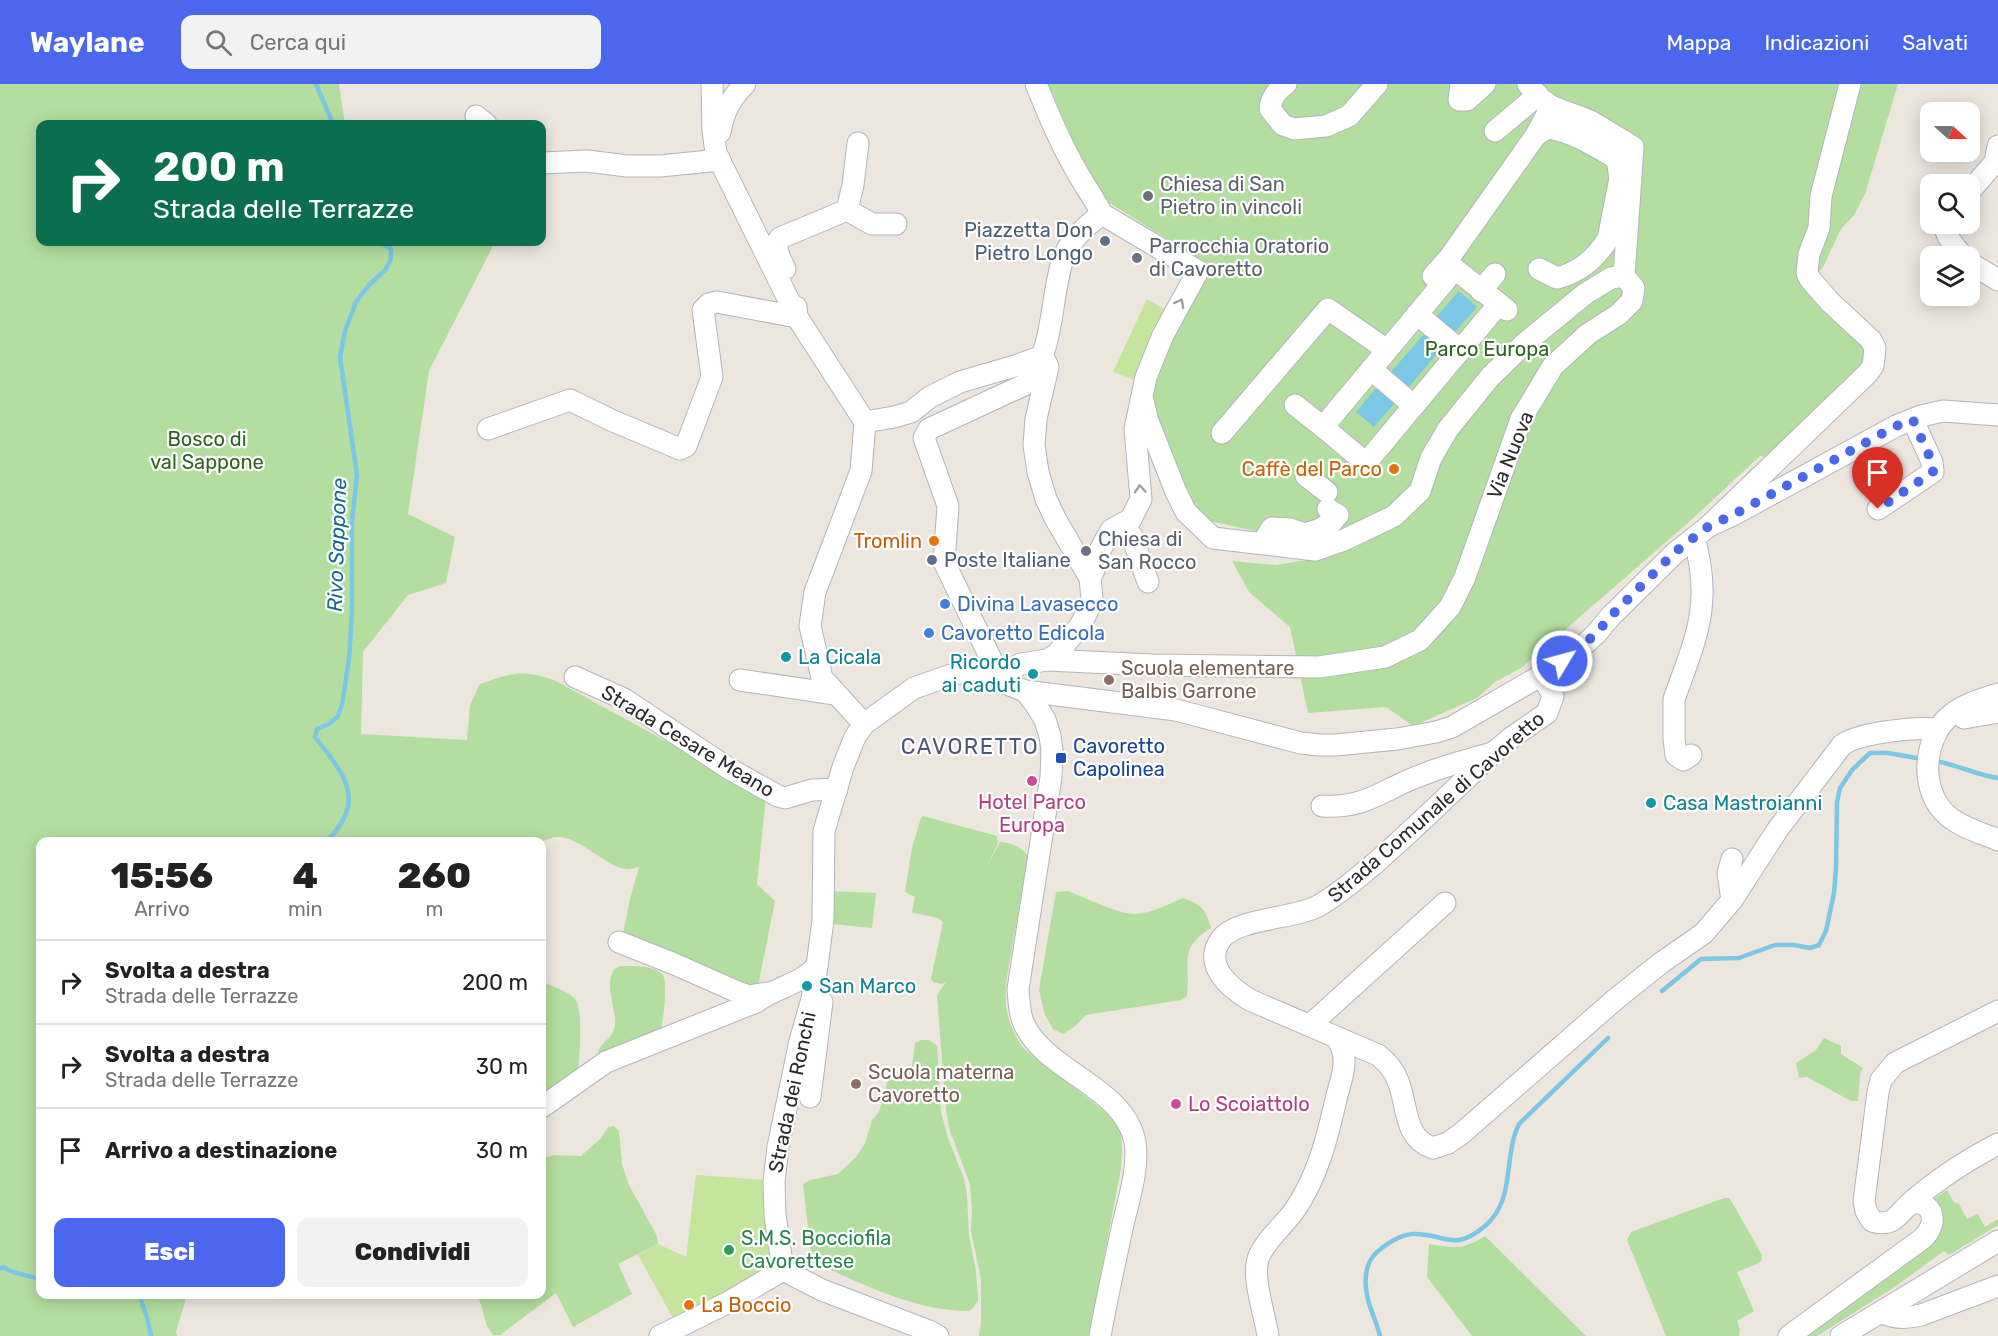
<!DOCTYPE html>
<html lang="it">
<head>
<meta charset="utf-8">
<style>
	:root { --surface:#fff; --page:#f2f2f2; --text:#222; --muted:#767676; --line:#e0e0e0; --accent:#4b67ed }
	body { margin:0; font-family:Rubik,sans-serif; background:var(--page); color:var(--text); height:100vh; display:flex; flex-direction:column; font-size:22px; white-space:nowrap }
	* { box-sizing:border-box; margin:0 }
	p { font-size:20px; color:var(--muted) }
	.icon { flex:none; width:33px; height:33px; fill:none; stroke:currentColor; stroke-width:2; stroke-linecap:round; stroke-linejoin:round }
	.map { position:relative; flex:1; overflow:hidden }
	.drawer { position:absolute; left:36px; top:753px; width:510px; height:462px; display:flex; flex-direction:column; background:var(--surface); border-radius:12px; box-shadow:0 3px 15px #0003 }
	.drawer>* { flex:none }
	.banner { position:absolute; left:36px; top:36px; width:510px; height:126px; border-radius:12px; box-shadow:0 3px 15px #0003; background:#0b6e4f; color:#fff; overflow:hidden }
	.needle { width:39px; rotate:111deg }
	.buttons { position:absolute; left:1920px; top:18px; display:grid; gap:12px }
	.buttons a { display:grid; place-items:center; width:60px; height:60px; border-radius:12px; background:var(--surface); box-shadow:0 3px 15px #0003; font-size:30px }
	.pin { position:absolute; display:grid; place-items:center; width:51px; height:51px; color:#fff; margin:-62px -26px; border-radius:50% 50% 50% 0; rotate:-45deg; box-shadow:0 0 6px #0007 }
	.pin .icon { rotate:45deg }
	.me { position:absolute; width:66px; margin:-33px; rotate:53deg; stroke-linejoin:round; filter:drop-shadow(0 0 4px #0008) }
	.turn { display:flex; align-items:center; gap:21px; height:126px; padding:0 18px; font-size:27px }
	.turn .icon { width:78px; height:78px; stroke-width:2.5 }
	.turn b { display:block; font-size:42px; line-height:51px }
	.eta { display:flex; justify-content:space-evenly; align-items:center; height:102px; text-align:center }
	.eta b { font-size:36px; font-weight:800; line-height:42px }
	.action { display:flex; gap:12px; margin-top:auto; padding:12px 18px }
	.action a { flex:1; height:69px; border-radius:12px; background:var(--accent); color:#fff; font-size:24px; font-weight:800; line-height:69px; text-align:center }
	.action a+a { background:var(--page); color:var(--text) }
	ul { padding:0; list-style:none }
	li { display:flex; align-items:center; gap:18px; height:84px; padding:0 18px; border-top:2px solid var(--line) }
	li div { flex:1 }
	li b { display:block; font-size:22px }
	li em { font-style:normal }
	header { display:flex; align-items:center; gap:36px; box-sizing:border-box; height:84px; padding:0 30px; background:var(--accent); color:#fff }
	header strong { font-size:28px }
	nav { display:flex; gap:33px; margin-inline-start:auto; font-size:21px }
	.search { width:420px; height:54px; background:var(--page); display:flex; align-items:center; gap:15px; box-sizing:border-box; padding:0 21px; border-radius:12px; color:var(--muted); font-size:22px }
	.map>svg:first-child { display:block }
</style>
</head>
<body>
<header>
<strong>Waylane</strong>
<div class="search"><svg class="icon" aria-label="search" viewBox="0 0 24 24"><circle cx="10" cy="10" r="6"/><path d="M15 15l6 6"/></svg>Cerca qui</div>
<nav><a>Mappa</a><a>Indicazioni</a><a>Salvati</a></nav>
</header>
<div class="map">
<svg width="1998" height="1252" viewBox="0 0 1998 1252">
	<rect width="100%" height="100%" fill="#ece6df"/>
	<!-- green -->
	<g fill="#b4de9f">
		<path d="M0 0H339L345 40H40V158H494L492 164 429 287 408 430 455 453 446 499 408 511 363 568 361 650 467 656 470 621 480 600C512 589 521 585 554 596L766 712 757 800 775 817 758 902H744L623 850 630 815 639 783C634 784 629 786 625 785 598 780 570 739 542 758H40V1210L187 1211 176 1248 177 1252H0Z"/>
		<path d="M1048 0H1898L1865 110 1854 131 1841 145 1823 183 1808 202 1836 237 1864 263 1865 272 1862 282 1768 374 1760 372 1689 438 1521 584 1495 598 1477 614 1413 642 1386 623 1308 629 1290 543 1249 508 1232 477 1276 481 1313 475 1302 457 1205 436 1182 413 1157 339 1150 291 1203 188 1202 177 1103 115 1056 24Z"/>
		<path d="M923 732 997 752 998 759 987 782 1000 758C1010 758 1024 764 1028 773L1006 898C1004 925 1008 941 1023 964L1103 1026 1114 1037 1121 1050 1122 1067 1121 1084 1089 1252H979L981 1239V1195L971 1147 972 1125 970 1100 950 1047 946 1027 937 911 946 898 942 900 933 898 931 895 943 838 938 834 914 829 912 828 915 813 905 808 912 764 921 734Z"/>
		<path d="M830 807 876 809 872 844 833 840Z"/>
		<path d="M1068 807C1083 813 1119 830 1134 830 1151 830 1168 820 1183 814 1202 821 1205 824 1211 844 1177 865 1191 879 1187 912L1181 916 1086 931 1074 943 1063 950 1053 945 1045 931 1039 906 1056 808Z"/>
		<path d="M621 882C632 882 654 881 662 890 669 898 663 935 661 946L598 972C597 958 614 956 615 941 616 922 604 903 614 885Z"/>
		<path d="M542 898C552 902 568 907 575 915 583 922 580 973 578 985L542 1012Z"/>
		<path d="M1824 954 1841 962V970L1863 984 1860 990 1858 1017H1851L1807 993 1799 994 1796 979 1816 966Z"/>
		<path d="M921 956H929L937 962 941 1027 947 1051 964 1095 967 1111 969 1151 976 1187 978 1216 974 1223 969 1227C915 1227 864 1201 816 1179L811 1172 803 1100 810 1096 838 1090 857 1072 865 1059 872 1036 879 1028 890 988 909 986 912 982 915 959Z"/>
		<path d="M614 1042 619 1047 622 1080 629 1101 657 1152 658 1160 618 1180 632 1210 573 1243 556 1209 500 1251H493L487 1242 478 1211 542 1210V1074L555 1071 581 1072 600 1055 608 1043Z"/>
		<path d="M1947 1106 1954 1118 1959 1120 1967 1135 1978 1130 1985 1143 1998 1135V1141L1949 1171 1944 1167 1896 1202 1817 1252H1802L1924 1160 1929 1118Z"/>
		<path d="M1724 1114H1729L1733 1120 1762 1171V1176L1759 1179 1737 1188 1754 1227 1737 1237 1740 1246 1739 1252H1666L1627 1156 1631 1148Z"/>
		<path d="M1485 1152 1586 1252H1472L1427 1193 1429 1160C1453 1164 1464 1166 1485 1152Z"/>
	</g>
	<!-- pitch -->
	<g fill="#c5e59c">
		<path d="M1147 215 1173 230 1138 297 1113 288Z"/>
		<path d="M696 1091 767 1096 766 1113 771 1185 674 1236 638 1171 658 1160 686 1173Z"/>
	</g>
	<!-- water -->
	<g fill="#7ac8e6">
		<path d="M1459 207 1477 223 1455 248 1437 232Z"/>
		<path d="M1424 250 1441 265 1408 304 1390 289Z"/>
		<path d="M1377 303 1395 319 1374 343 1356 328Z"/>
	</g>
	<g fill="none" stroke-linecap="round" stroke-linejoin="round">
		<!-- stream -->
		<g stroke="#7ac8e6" stroke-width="4.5">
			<path d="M316 0 333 40"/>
			<path d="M1934 677C1956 680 1976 691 1998 694"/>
			<path d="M327 758C333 750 340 743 344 734 360 704 332 675 315 653L317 645 329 640 338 632 342 621 349 575 352 528V437L357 391 340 273 345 247 356 218 369 201 386 185 391 175V165L380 158"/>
			<path d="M1662 907 1701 875 1739 874 1775 861H1794L1810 864 1819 861 1826 847 1834 809 1836 784 1837 718 1840 704 1852 686 1870 669H1888L1922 675"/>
			<path d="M0 1185 3 1183 13 1188 40 1195"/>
			<path d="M139 1210 147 1233 151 1252"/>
			<path d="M1380 1252C1376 1235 1367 1221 1366 1204 1365 1195 1366 1185 1370 1177 1376 1165 1399 1151 1412 1150 1444 1148 1452 1170 1485 1142 1516 1116 1503 1072 1519 1040L1608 954"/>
		</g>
		<!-- minor casing -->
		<g stroke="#b2b4be" stroke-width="23">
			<g id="minor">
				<path d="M712 0 713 46 716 69 797 233 865 338 861 387 815 508 810 542 822 594 864 640"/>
				<path d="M1036 0C1048 29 1060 59 1076 86 1084 101 1094 114 1102 130"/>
				<path d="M1286 0C1277 7 1271 13 1270 25L1283 41 1294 45 1326 42 1349 32 1377 0"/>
				<path d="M1461 0 1459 16H1467L1485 0"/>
				<path d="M1528 0C1550 30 1564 24 1592 38 1606 46 1620 55 1633 63L1624 192"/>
				<path d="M476 32 486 40"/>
				<path d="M1495 47 1538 11"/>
				<path d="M720 48C724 27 730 15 745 0"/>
				<path d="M1536 51 1548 44C1573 48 1595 62 1617 75L1620 94 1608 155C1595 175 1580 188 1557 194L1539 185"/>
				<path d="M542 79 587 77 627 82H660L720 76"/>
				<path d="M1970 107 1995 78 1998 62"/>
				<path d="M847 126 853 101 858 59"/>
				<path d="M1944 140C1946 153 1954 163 1963 172"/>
				<path d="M1970 179 1998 196"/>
				<path d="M785 185C780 174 773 164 780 154L847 126 872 140H896"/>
				<path d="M1433 192 1449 174 1536 51 1551 23"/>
				<path d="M1481 207 1495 190"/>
				<path d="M1417 230 1460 266"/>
				<path d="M1371 285 1414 322"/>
				<path d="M1142 313 1148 337 1176 408 1186 428 1213 454 1315 466 1344 456 1394 432 1420 407 1431 374 1448 345 1490 293 1525 259 1585 210 1611 194 1624 192"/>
				<path d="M1295 321 1323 343 1455 185 1507 226"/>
				<path d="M865 338 894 333 911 328 930 313 960 298 1018 281 1043 272 1048 283 1036 335 1034 361 1038 388 1046 415 1056 436 1090 494"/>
				<path d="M1323 343 1366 379 1498 221"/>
				<path d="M488 345 570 316 611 336 680 365 686 362 712 293 703 226 709 220 717 218 797 233 796 223"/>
				<path d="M1222 349 1328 225 1387 266"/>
				<path d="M1306 392 1327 408"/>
				<path d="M1878 425 1933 388 1932 378 1913 336"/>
				<path d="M1131 435 1124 446 1132 452 1148 498"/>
				<path d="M1709 442 1867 290 1873 282 1874 274 1875 264 1871 256 1830 218 1810 195 1807 189 1809 170 1819 144 1821 112 1850 0"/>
				<path d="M1265 455 1272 444 1290 445 1304 450 1318 446 1332 438 1338 431 1328 425"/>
				<path d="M1047 576 1153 581 1319 583 1385 573 1420 556 1450 523 1465 493 1521 335 1553 282 1588 250 1619 230 1632 217 1634 204 1624 192"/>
				<path d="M1542 591 1576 568 1596 550 1610 533 1675 469 1709 442 1733 431 1896 342 1921 332 1943 327 1998 331"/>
				<path d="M575 593 624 615 728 684 778 712 785 714 812 706 837 705"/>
				<path d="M740 596 835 610"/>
				<path d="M999 597 1010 586 1021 580 1047 576 1057 570 1080 542 1088 526 1092 515 1090 494 1094 486 1098 470 1111 446 1131 435 1141 415 1135 345 1146 293 1163 251 1198 187 1102 130"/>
				<path d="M999 597 990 573 944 478 948 422 924 354 929 345 1024 301C1056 267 1049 217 1063 175 1069 156 1087 141 1102 130"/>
				<path d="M1025 607 1176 626 1301 659 1319 661H1336L1397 655 1436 648 1452 643 1542 591 1553 612 1547 629 1511 654 1493 669C1453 707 1414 745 1373 781 1356 795 1338 811 1318 822 1294 835 1237 834 1221 855 1202 881 1230 904 1250 916L1378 971C1387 978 1394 986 1398 997 1408 1021 1403 1054 1433 1064L1448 1059 1461 1050 1617 914 1661 879 1704 849 1732 816 1778 745 1842 661C1860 648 1917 643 1938 645"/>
				<path d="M1998 610C1983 615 1964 620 1952 630 1922 653 1919 708 1948 732 1962 744 1982 749 1998 756"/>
				<path d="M1964 634 1998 628"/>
				<path d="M1691 671 1683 676 1676 671 1674 655V615C1696 554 1713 520 1694 454"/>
				<path d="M1322 722C1360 724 1374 712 1407 697 1434 685 1463 677 1492 669"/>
				<path d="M1732 775 1728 789 1732 816"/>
				<path d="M619 858 672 879 740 909 749 912 767 909"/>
				<path d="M1310 941 1445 819"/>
				<path d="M810 1013 822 918"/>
				<path d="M542 1023 606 978 756 918C776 903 800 901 817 882"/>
				<path d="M1909 1120C1935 1097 1967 1076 1998 1060"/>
				<path d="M783 1186 822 1206 929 1247 938 1252"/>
				<path d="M1881 1228C1894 1235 1906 1235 1921 1231L1998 1202"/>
				<path d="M660 1252 727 1219 783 1186 775 1131 774 1098 778 1063 800 957 812 915 817 882 823 836 824 747 843 683 855 653 864 640 914 604 954 590 976 585 983 586 999 597 1025 607 1036 621 1045 636 1050 652 1052 666 1051 693 1018 905C1019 917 1019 929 1024 940 1046 988 1125 1003 1135 1058 1139 1084 1129 1115 1123 1140 1115 1177 1107 1214 1100 1252"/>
				<path d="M1268 1252C1265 1231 1252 1195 1258 1175 1263 1159 1284 1141 1294 1127 1318 1093 1328 1051 1337 1011 1340 1000 1345 987 1344 975 1344 967 1341 961 1337 954"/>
				<path d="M1789 1252 1922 1155C1927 1151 1930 1146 1932 1139 1933 1132 1932 1127 1926 1122 1909 1110 1903 1131 1891 1137 1884 1140 1878 1139 1872 1137L1866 1127 1864 1117 1878 1008 1881 996 1895 979 1998 927"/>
				<path d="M1841 1252 1998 1157"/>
			</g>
		</g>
		<!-- minor -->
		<use href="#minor" stroke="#fff" stroke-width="21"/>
	</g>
	<!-- one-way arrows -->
	<defs><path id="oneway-chevron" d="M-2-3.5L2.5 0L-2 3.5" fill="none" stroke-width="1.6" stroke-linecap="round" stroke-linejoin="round" transform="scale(1.5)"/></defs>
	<g stroke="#a0a0a0">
		<use href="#oneway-chevron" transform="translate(1180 219) rotate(-61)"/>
		<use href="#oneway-chevron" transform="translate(1140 405) rotate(-94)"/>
	</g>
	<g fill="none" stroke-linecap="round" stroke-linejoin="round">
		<!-- route -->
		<path stroke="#4b67ed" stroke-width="10" stroke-dasharray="0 18" d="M1562 577 1596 550 1610 533 1675 468 1709 442 1733 431 1896 342 1913 336 1932 378 1933 388 1878 425"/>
	</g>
	<!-- markers -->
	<g fill="#6b7280" stroke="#fff" stroke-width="2">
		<circle cx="1148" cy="112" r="6"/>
		<circle cx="1137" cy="174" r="6"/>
		<circle cx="1086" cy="467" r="6"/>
	</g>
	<g fill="#5c6f8a" stroke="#fff" stroke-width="2">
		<circle cx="1105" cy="157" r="6"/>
		<circle cx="932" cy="476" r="6"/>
	</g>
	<g fill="#e8710a" stroke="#fff" stroke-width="2">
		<circle cx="1394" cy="385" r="6"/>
		<circle cx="934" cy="457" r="6"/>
		<circle cx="689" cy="1221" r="6"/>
	</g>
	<g fill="#3f7fe0" stroke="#fff" stroke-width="2">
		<circle cx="945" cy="520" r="6"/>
		<circle cx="929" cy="549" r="6"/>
	</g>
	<g fill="#0f9aa8" stroke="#fff" stroke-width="2">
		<circle cx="786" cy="573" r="6"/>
		<circle cx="1033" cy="590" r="6"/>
		<circle cx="1651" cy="719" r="6"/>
		<circle cx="807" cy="902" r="6"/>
	</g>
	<g fill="#8d6e63" stroke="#fff" stroke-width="2">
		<circle cx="1109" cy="596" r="6"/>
		<circle cx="856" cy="1000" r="6"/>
	</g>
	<rect fill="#1a4fb4" stroke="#fff" stroke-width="2" x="1055" y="668" width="12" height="12" rx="3"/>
	<g fill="#d1479c" stroke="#fff" stroke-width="2">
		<circle cx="1032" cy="697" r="6"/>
		<circle cx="1176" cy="1020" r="6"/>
	</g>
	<circle fill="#2e9e5b" stroke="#fff" stroke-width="2" cx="729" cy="1166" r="6"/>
	<g text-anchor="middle" stroke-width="4.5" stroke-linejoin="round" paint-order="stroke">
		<!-- worship labels -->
		<g font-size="20" fill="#5b616d" stroke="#fff" text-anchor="start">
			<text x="1160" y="107">Chiesa di San<tspan x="1160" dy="23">Pietro in vincoli</tspan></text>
			<text x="1149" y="169">Parrocchia Oratorio<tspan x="1149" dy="23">di Cavoretto</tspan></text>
			<text x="1098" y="462">Chiesa di<tspan x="1098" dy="23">San Rocco</tspan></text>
		</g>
		<!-- service labels -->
		<g font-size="20" fill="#4e5e75" stroke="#fff" text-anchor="end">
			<text x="1093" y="153">Piazzetta Don<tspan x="1093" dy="23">Pietro Longo</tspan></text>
			<text x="944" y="483" text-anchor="start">Poste Italiane</text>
		</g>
		<!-- park labels -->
		<g font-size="20" fill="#2d6320" stroke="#fff">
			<text x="1487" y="272">Parco Europa</text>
			<text x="207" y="362">Bosco di<tspan x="207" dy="23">val Sappone</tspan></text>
		</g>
		<!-- street labels -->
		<g font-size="20" fill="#2b2b2b" stroke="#fff">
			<text transform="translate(1510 371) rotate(-68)" y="7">Via Nuova</text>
			<text transform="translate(688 657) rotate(31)" y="7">Strada Cesare Meano</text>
			<text transform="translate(1436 723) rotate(-41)" y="7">Strada Comunale di Cavoretto</text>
			<text transform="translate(792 1008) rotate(-78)" y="7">Strada dei Ronchi</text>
		</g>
		<!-- food labels -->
		<g font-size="20" fill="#c56008" stroke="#fff" text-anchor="end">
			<text x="1382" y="392">Caffè del Parco</text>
			<text x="922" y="464">Tromlin</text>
			<text x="701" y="1228" text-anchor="start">La Boccio</text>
		</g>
		<!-- shop labels -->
		<g font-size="20" fill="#366cbe" stroke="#fff" text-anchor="start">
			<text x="957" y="527">Divina Lavasecco</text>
			<text x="941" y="556">Cavoretto Edicola</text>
		</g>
		<!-- culture labels -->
		<g font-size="20" fill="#0d838f" stroke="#fff" text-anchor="start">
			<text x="798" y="580">La Cicala</text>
			<text x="1021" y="585" text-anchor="end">Ricordo<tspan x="1021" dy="23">ai caduti</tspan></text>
			<text x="1663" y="726">Casa Mastroianni</text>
			<text x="819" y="909">San Marco</text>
		</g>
		<!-- education labels -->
		<g font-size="20" fill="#785e54" stroke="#fff" text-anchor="start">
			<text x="1121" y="591">Scuola elementare<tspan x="1121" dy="23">Balbis Garrone</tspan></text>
			<text x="868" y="995">Scuola materna<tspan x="868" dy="23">Cavoretto</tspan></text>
		</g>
		<!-- transit labels -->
		<g font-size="20" fill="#164399" stroke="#fff" text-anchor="start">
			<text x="1073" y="669">Cavoretto<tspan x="1073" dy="23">Capolinea</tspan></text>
		</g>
		<!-- hotel labels -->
		<g font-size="20" fill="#b23c85" stroke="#fff">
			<text x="1032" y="725">Hotel Parco<tspan x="1032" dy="23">Europa</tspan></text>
			<text x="1188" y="1027" text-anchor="start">Lo Scoiattolo</text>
		</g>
		<!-- leisure labels -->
		<g font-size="20" fill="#27864d" stroke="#fff" text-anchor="start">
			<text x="741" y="1161">S.M.S. Bocciofila<tspan x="741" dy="23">Cavorettese</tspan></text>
		</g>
		<!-- water labels -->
		<g font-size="21" font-style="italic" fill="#186793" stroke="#fff">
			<text transform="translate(337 461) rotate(-88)" y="7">Rivo Sappone</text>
		</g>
		<!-- quarter labels -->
		<g font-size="22" letter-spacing="1.5" fill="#4f5679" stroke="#fff">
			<text x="970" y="670">CAVORETTO</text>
		</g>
	</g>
</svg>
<div class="buttons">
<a><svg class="needle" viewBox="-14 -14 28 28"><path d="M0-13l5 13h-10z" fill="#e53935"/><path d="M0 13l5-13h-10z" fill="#767676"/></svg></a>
<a><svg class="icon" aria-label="search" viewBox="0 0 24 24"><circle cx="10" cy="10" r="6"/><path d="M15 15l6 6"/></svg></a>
<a><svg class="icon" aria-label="layers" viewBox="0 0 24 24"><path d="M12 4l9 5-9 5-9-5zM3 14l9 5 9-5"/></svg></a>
</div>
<div class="pin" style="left:1878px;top:425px;background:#d93025"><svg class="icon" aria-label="arrive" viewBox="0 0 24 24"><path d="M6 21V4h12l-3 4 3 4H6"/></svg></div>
<svg class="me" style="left:1562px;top:577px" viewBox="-20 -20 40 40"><circle r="17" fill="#4b67ed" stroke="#fff" stroke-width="3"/><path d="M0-11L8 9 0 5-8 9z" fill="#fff"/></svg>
<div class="banner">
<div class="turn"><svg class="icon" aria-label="right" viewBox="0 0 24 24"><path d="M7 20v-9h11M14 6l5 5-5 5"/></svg><div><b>200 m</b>Strada delle Terrazze</div></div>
</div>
<section class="drawer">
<div class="eta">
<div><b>15:56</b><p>Arrivo</p></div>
<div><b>4</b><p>min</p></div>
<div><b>260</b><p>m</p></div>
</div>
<ul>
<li><svg class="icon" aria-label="right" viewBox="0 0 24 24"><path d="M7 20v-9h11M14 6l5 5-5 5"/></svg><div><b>Svolta a destra</b><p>Strada delle Terrazze</p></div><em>200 m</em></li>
<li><svg class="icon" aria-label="right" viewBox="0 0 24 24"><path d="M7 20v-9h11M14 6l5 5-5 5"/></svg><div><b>Svolta a destra</b><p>Strada delle Terrazze</p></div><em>30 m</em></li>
<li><svg class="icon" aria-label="arrive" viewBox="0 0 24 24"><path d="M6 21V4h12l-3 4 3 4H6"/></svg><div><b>Arrivo a destinazione</b></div><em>30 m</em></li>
</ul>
<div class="action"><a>Esci</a><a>Condividi</a></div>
</section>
</div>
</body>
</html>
